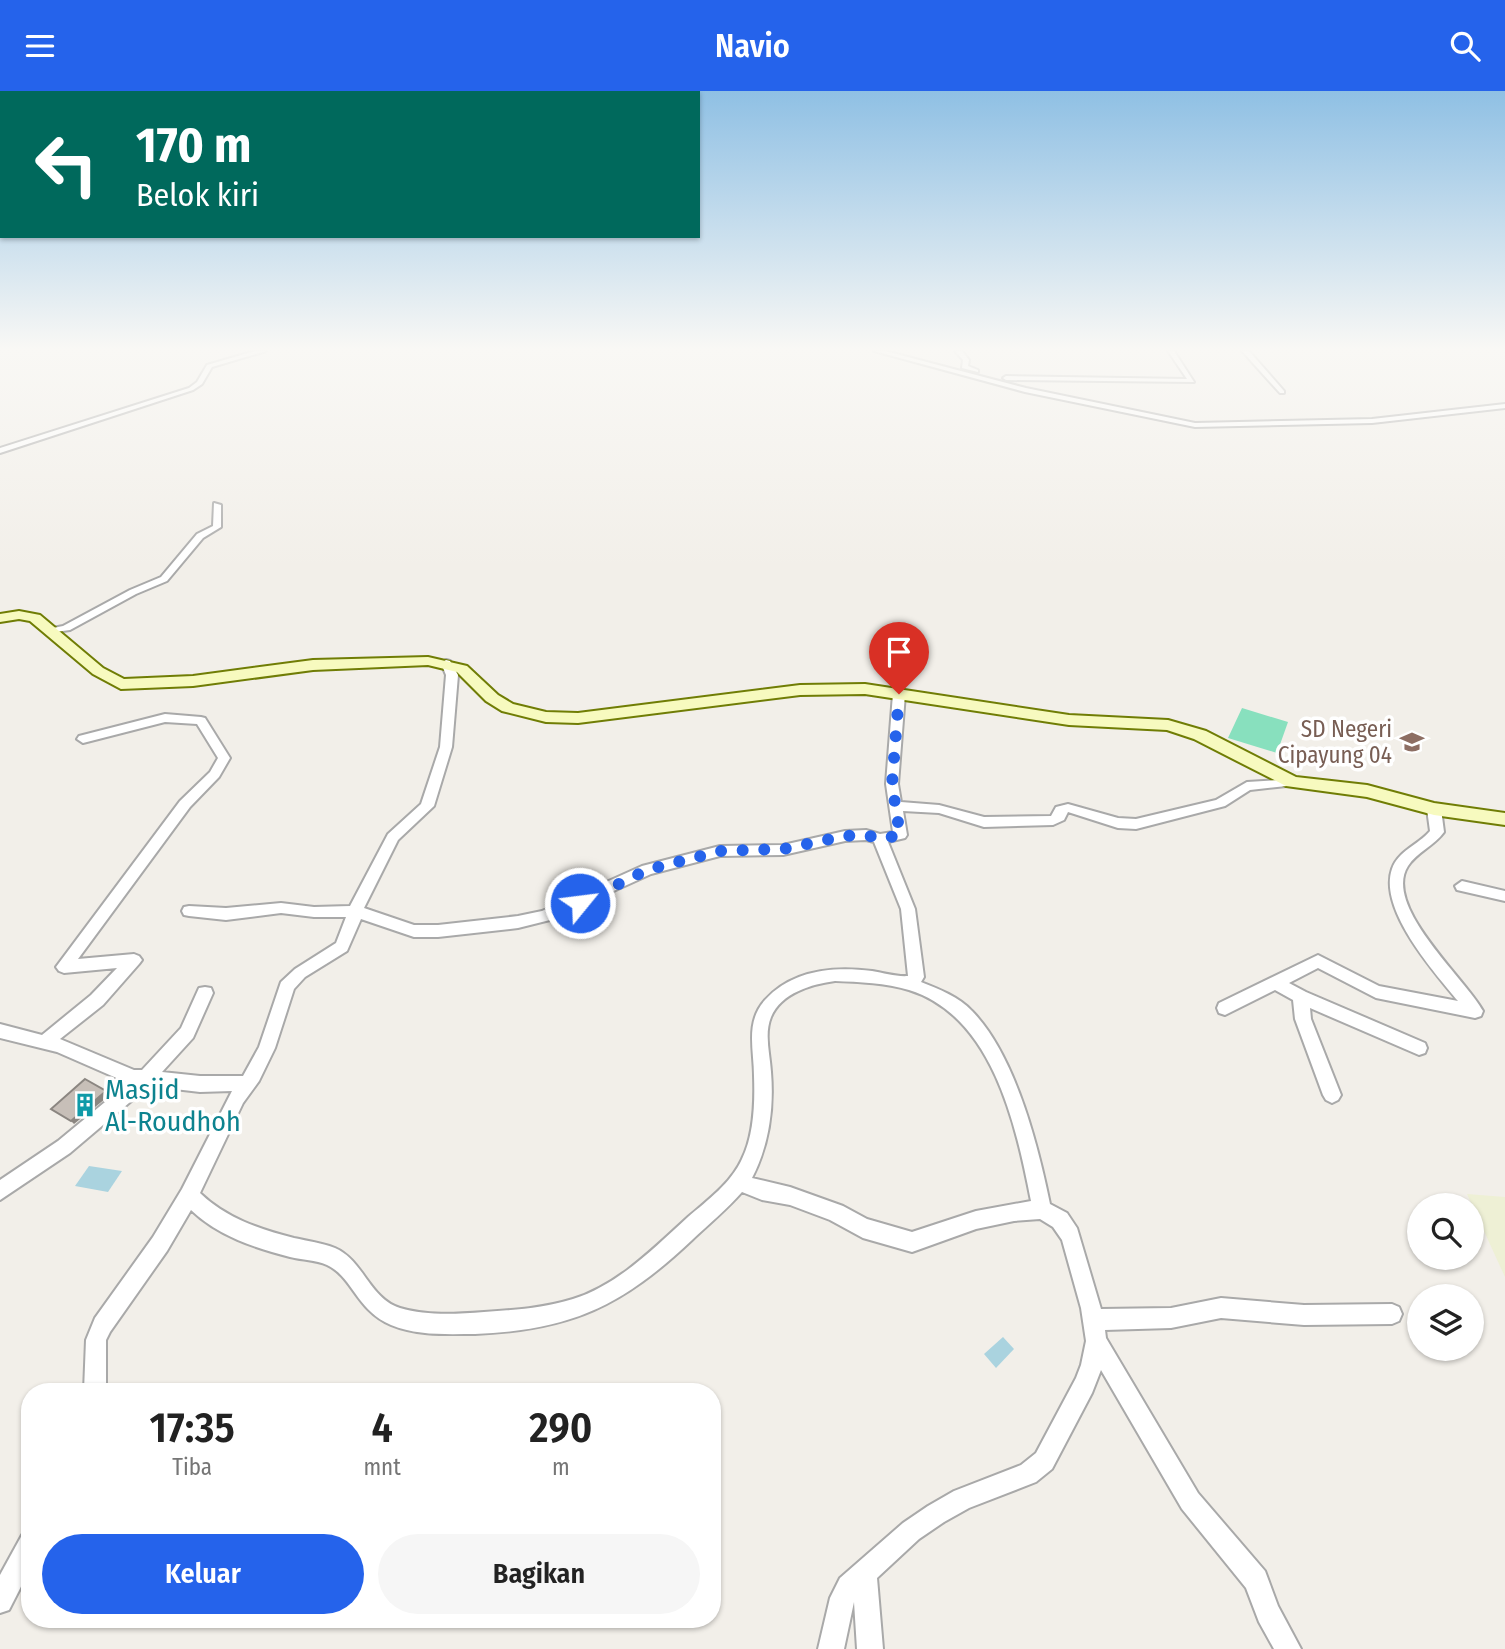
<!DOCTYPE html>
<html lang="id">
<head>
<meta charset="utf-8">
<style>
	:root { --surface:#fff; --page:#f6f6f6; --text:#222; --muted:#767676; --accent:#2563eb }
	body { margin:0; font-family:"Fira Sans Condensed",sans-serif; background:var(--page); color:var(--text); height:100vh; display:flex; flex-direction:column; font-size:26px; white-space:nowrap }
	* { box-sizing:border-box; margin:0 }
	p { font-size:23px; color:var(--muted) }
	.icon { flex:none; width:38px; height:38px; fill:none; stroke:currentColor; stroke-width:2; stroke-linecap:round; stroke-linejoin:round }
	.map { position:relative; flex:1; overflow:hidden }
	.panel { position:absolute; left:21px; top:1292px; width:700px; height:245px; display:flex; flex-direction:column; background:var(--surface); border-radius:28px; box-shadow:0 2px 5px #0004 }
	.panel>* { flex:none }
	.banner { position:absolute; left:0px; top:0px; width:700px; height:147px; box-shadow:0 2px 5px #0004; background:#00695c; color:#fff; overflow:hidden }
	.tools { position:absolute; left:1407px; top:1102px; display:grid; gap:14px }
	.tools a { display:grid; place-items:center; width:77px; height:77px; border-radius:50%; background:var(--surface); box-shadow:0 2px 5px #0004; font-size:35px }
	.pin { position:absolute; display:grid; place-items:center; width:60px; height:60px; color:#fff; margin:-72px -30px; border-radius:50% 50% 50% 0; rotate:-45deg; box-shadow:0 0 7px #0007 }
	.pin .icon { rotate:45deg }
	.me { position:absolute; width:77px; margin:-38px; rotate:61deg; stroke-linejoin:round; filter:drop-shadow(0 0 5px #0008) }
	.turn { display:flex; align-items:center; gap:24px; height:147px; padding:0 21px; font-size:32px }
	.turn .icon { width:91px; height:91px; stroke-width:2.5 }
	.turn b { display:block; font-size:49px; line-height:60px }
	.eta { display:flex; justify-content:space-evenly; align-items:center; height:119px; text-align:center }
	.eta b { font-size:42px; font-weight:600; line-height:49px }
	.button { display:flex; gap:14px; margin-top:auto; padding:14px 21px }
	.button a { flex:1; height:80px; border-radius:42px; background:var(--accent); color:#fff; font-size:28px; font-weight:600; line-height:80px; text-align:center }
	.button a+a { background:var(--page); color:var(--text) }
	header { display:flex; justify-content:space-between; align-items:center; height:91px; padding:0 21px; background:var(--accent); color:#fff; font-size:32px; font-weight:600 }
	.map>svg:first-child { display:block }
</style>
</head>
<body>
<header><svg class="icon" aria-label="menu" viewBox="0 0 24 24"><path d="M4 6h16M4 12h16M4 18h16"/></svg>Navio<svg class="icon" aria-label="search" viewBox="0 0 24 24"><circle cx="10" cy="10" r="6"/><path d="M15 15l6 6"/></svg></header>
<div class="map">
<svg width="1505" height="1558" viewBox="0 0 1505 1558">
	<rect width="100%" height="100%" fill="#f2efe9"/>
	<!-- farmland -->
	<path fill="#eef0d5" d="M1467 1103 1505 1106V1186Z"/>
	<!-- pitch -->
	<path fill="#88e0be" d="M1242 617 1288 631 1277 662 1228 647Z"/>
	<!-- water -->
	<g fill="#aad3df">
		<path d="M89 1075 122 1080 108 1101 75 1095Z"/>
		<path d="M1003 1246 1014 1258 996 1277 984 1263Z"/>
	</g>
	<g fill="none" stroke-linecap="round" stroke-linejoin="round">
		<!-- street casing -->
		<g stroke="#a9a9a9" stroke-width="4">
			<g id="street">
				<path d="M255 260H266L212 276 202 293 193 299 0 362V357L189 297 197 291 207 274Z"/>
				<path d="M874 260H885L1026 297 1195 332 1372 328 1505 313V317L1372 332 1195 336 1025 301Z"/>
				<path d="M955 260H962L969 269 968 275 978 279V281L962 277 963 269Z"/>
				<path d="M1168 260H1174L1194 291 1006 289 1003 287 1006 285 1187 288Z"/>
				<path d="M1242 260H1249L1284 300V302H1280Z"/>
				<path d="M214 412 221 414V436L203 447 167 490 136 503 70 539 48 542V538L63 535 130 499 161 486 197 443 213 435Z"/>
				<path d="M446 569 450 570 458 584 452 656 434 715 398 749 364 817 414 834H438L518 825 542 820 642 775 720 755 783 754 845 740 866 739 880 743 893 741 886 693 893 603 899 600 905 603 898 693 901 711 939 714 984 726 1051 725 1056 716 1068 713 1118 727 1136 728 1216 709 1247 691 1296 688 1298 691 1296 694 1250 699 1225 715 1136 738 1118 737 1068 721 1064 729 1053 734 984 736 939 722 903 720 907 744 905 747 888 751 915 818 924 886 921 891C939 898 959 906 972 920 1015 964 1038 1054 1050 1113L1067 1122 1077 1137 1101 1218 1171 1217 1221 1207 1304 1214 1392 1213 1399 1216 1402 1223 1399 1230 1392 1233 1304 1234 1221 1227 1171 1237 1105 1239 1106 1247 1198 1402 1265 1480 1278 1515 1301 1558H1274L1259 1531 1246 1497 1182 1418 1101 1279 1092 1302 1052 1378 1036 1391 969 1417 944 1431 919 1448 877 1487 883 1558H857L854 1511 844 1558H818L830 1507 840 1487 903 1432 928 1415 954 1400 1021 1374 1036 1362 1076 1287 1081 1274 1086 1250 1081 1217 1062 1149 1053 1136 1040 1128 1014 1130 976 1138 912 1161 863 1147 830 1129 790 1114 762 1109 742 1101C727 1118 709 1133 692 1149 622 1215 572 1239 475 1243 448 1243 417 1245 391 1234 356 1219 353 1186 327 1174 316 1169 302 1169 290 1166 255 1157 218 1145 191 1119L167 1160 110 1241 106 1249V1300H84L86 1249 95 1227 153 1146 182 1098 232 1000 200 1001 149 995 70 1062 0 1109V1089L58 1050 128 992 57 961 0 947V933L42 944 91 904 117 877 64 882 59 880 56 876 180 710 210 681 218 667 197 633 165 631 83 652 77 648 79 645 165 623 201 626 205 627 230 667 219 686 190 716 78 868 134 863 139 865 142 869 139 873 103 914 60 948 134 979H142L181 937 199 897 205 896 211 897 213 902 193 947 162 981 200 985H243L259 956 281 891 295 878 336 852 346 826H314L281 822 226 829 189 825 184 824 182 820 184 816 189 815 226 817 281 812 314 816 350 815 388 743 421 713 440 656 446 584 441 572ZM866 749 874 751 901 818 908 885C897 886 884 882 872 880 833 875 792 879 765 909 745 931 754 959 754 985 755 1012 754 1044 742 1068 731 1092 708 1109 688 1126 654 1157 618 1194 573 1208 544 1217 514 1219 484 1221 457 1223 426 1225 400 1217 370 1208 363 1169 335 1157 322 1152 308 1150 294 1147 259 1138 226 1127 200 1102L243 1012 259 990 275 957 294 898 305 886 347 860 361 828 414 846H438L518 837 550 829 651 783 720 765 783 764 845 750ZM835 890C859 891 886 892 909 899 993 925 1016 1034 1031 1110L976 1120 912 1141 867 1128 843 1115 790 1096 752 1087C769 1054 774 1017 771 981 770 963 764 943 771 926 781 902 812 893 835 890Z"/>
				<path d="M1434 714 1441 718 1444 741C1434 755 1417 761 1408 775 1382 815 1466 888 1483 920L1481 925 1475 927 1376 907 1318 877 1289 892 1306 901 1425 952 1427 957 1425 962 1419 964 1310 917 1311 928 1341 1004 1338 1009 1332 1012 1326 1009 1323 1004 1295 928 1293 909 1275 899 1225 924 1219 922 1217 917 1219 912 1318 864 1379 895 1458 910C1434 881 1378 818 1392 778 1398 760 1418 754 1430 740L1427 718Z"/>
				<path d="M1462 790 1505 800V810L1457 799 1455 795Z"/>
				<path d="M30 1440V1478L9 1519 0 1522V1484L22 1444Z"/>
			</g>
		</g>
		<!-- secondary casing -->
		<g stroke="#707d05" stroke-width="4">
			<path id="secondary" d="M19 520 40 524 103 577 124 588 193 585 313 569 428 566 467 575 498 604 513 613 546 621 578 622 800 594 865 593 1069 624 1168 629 1206 640 1296 686 1367 694 1434 712 1505 722V734L1434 724 1367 706 1286 695 1194 648 1167 639 1069 634 865 603 800 604 578 632 546 631 502 620 486 610 457 581 428 574 313 579 193 595 121 598 93 583 30 530 19 528 0 531V523Z"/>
		</g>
		<!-- street -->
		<use href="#street" fill="#fff" fill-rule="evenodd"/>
		<!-- secondary -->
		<use href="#secondary" fill="#f7fabf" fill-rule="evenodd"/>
	</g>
	<!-- shaded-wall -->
	<path fill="#8b8681" d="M106 1000 110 1004 74 1033 71 1030Z"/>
	<!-- building -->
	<path fill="#c7bfb8" stroke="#8b8681" stroke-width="2" d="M85 988 106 1000 71 1030 51 1018Z"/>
	<!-- sky -->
	<linearGradient id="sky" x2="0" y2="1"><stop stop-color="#8fc0e4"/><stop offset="0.54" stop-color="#f9f8f5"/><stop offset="1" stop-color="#f9f8f5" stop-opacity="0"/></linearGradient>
	<rect width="1505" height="478" fill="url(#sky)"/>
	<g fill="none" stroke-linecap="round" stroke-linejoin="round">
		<!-- route -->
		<path stroke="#2563eb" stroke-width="12" stroke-dasharray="0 21.6" d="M580 812 647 779 720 760 783 758 845 745 866 744 880 748 900 744 892 693 899 603"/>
	</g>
	<!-- icons -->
	<defs>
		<g id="school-bare" transform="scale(1.89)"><path d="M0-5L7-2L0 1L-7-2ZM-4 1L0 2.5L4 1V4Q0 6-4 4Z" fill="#8d6e63" stroke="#fff" stroke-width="2.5" paint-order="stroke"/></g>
		<g id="building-bare" transform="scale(1.89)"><path d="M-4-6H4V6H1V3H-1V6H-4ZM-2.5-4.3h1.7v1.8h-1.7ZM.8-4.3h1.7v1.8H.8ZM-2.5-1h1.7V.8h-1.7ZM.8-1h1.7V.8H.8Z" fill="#0f9aa8" stroke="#fff" stroke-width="2.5" paint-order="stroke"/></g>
	</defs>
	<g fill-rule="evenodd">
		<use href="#school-bare" x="1412" y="651"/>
		<use href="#building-bare" x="85" y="1014"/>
	</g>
	<g text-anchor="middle" stroke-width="7" stroke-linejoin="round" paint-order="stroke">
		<!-- education labels -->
		<g font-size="23" fill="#785e54" stroke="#fff" text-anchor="end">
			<text x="1392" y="646">SD Negeri<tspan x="1392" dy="26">Cipayung 04</tspan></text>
		</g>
		<!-- near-culture labels -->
		<g font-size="28" fill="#0d838f" stroke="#fff" text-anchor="start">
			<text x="105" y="1008">Masjid<tspan x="105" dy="32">Al-Roudhoh</tspan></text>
		</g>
	</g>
</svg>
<div class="tools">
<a><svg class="icon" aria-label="search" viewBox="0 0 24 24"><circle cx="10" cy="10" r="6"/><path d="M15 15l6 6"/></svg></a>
<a><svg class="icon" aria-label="layers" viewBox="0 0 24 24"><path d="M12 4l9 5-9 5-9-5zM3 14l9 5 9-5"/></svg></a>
</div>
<div class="pin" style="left:899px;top:603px;background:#d93025"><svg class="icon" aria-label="arrive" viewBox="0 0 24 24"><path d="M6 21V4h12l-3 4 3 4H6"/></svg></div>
<svg class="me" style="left:580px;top:812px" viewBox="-20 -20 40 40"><circle r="17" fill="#2563eb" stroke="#fff" stroke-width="3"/><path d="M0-11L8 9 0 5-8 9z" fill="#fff"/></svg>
<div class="banner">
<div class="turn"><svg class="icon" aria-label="left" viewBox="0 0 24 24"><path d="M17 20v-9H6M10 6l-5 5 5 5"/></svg><div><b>170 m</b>Belok kiri</div></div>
</div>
<section class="panel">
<div class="eta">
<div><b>17:35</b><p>Tiba</p></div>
<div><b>4</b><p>mnt</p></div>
<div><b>290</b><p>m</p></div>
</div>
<div class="button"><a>Keluar</a><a>Bagikan</a></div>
</section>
</div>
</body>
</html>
